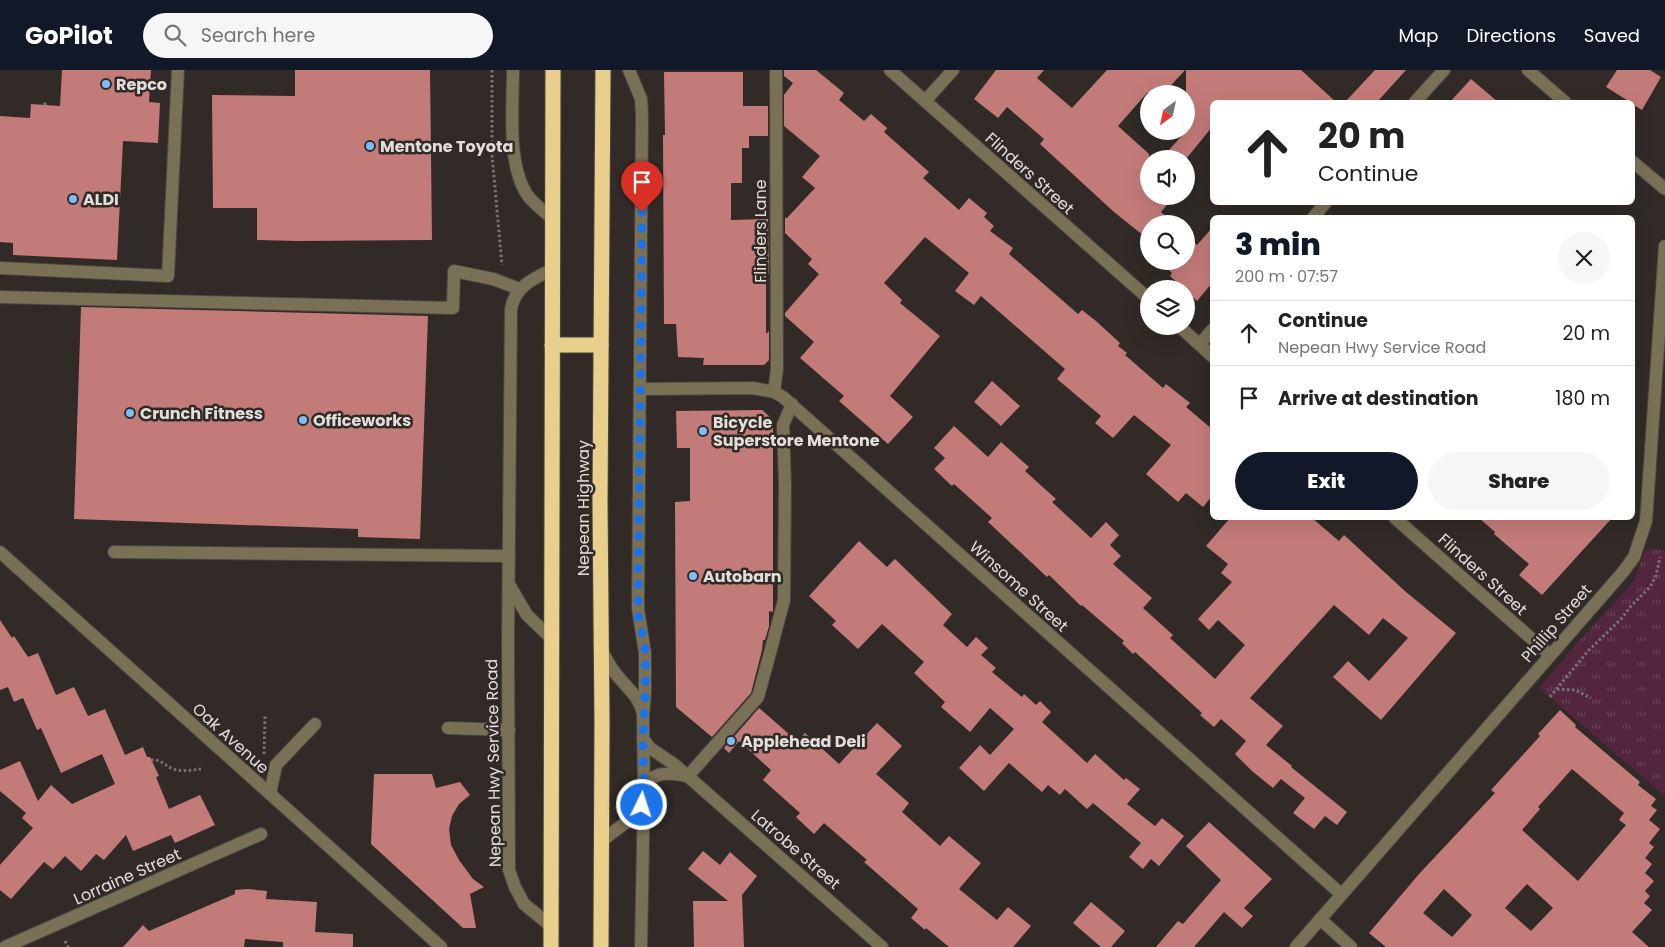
<!DOCTYPE html>
<html lang="en">
<head>
<meta charset="utf-8">
<style>
	:root { --surface:#fff; --page:#f6f6f6; --text:#222; --muted:#767676; --line:#e0e0e0; --accent:#111827 }
	body { margin:0; font-family:Poppins,sans-serif; background:var(--page); color:var(--text); height:100vh; display:flex; flex-direction:column; font-size:19px; white-space:nowrap }
	* { box-sizing:border-box; margin:0 }
	p { font-size:16px; color:var(--muted) }
	.icon { flex:none; width:28px; height:28px; fill:none; stroke:currentColor; stroke-width:2; stroke-linecap:round; stroke-linejoin:round }
	.map { position:relative; flex:1; overflow:hidden }
	.drawer { position:absolute; left:1210px; top:145px; width:425px; height:305px; display:flex; flex-direction:column; background:var(--surface); border-radius:8px; box-shadow:0 5px 20px #0002 }
	.drawer>* { flex:none }
	.top-card { position:absolute; left:1210px; top:30px; width:425px; height:105px; border-radius:8px; box-shadow:0 5px 20px #0002; background:#fff; color:var(--text); overflow:hidden }
	.needle { width:32px; rotate:213deg }
	.fabs { position:absolute; left:1140px; top:15px; display:grid; gap:10px }
	.fabs a { display:grid; place-items:center; width:55px; height:55px; border-radius:50%; background:var(--surface); box-shadow:0 5px 20px #0002; font-size:25px }
	.pin { position:absolute; display:grid; place-items:center; width:42px; height:42px; color:#fff; margin:-51px -21px; border-radius:50% 50% 50% 0; rotate:-45deg; box-shadow:0 0 5px #0007 }
	.pin .icon { rotate:45deg }
	.me { position:absolute; width:55px; margin:-28px; rotate:4deg; stroke-linejoin:round; filter:drop-shadow(0 0 4px #0008) }
	.turn { display:flex; align-items:center; gap:18px; height:105px; padding:0 25px; font-size:22px }
	.turn .icon { width:65px; height:65px; stroke-width:2.5 }
	.turn b { display:block; font-size:35px; line-height:42px }
	.round { display:grid; place-items:center; flex:none; width:52px; height:52px; border-radius:26px; background:var(--page) }
	.summary { display:flex; align-items:center; justify-content:space-between; height:85px; padding:0 25px }
	h1 { font-size:30px; font-weight:800; line-height:38px; color:var(--accent) }
	.cta { display:flex; gap:10px; margin-top:auto; padding:10px 25px }
	.cta a { flex:1; height:58px; border-radius:30px; background:var(--accent); color:#fff; font-size:20px; font-weight:800; line-height:58px; text-align:center }
	.cta a+a { background:var(--page); color:var(--text) }
	ul { padding:0; list-style:none }
	li { display:flex; align-items:center; gap:15px; height:65px; padding:0 25px; border-top:1px solid var(--line) }
	li div { flex:1 }
	li b { display:block; font-size:19px }
	li em { font-style:normal }
	header { display:flex; align-items:center; gap:30px; box-sizing:border-box; height:70px; padding:0 25px; background:var(--accent); color:#fff }
	header strong { font-size:24px }
	nav { display:flex; gap:28px; margin-inline-start:auto; font-size:18px }
	.search { width:350px; height:45px; background:var(--page); display:flex; align-items:center; gap:12px; box-sizing:border-box; padding:0 18px; border-radius:28px; color:var(--muted); font-size:19px }
	.map>svg:first-child { display:block }
</style>
</head>
<body>
<header>
<strong>GoPilot</strong>
<div class="search"><svg class="icon" aria-label="search" viewBox="0 0 24 24"><circle cx="10" cy="10" r="6"/><path d="M15 15l6 6"/></svg>Search here</div>
<nav><a>Map</a><a>Directions</a><a>Saved</a></nav>
</header>
<div class="map">
<svg width="1665" height="877" viewBox="0 0 1665 877">
	<defs>
		<pattern id="grass-tufts" width="24" height="20" patternUnits="userSpaceOnUse" patternTransform="scale(1.25)"><rect width="24" height="20" fill="#53253f"/><path d="M3 7l-1-3M5 7V3M7 7l1-3M15 17l-1-3M17 17v-4M19 17l1-3" fill="none" stroke="#6b445a"/></pattern>
	</defs>
	<rect width="100%" height="100%" fill="#312a26"/>
	<!-- grass -->
	<path fill="url(#grass-tufts)" d="M1646 479 1665 480V726L1539 618 1580 570 1634 511Z"/>
	<!-- building -->
	<g fill="#c37b79" fill-rule="evenodd">
		<path d="M62 0H151L149 32 160 33 158 73 123 71 117 190 13 185V173L0 172V46L30 48 31 34 60 36Z"/>
		<path d="M295 0H430L432 170 298 171 257 170V138H213L212 25 295 26Z"/>
		<path d="M784 0H816L844 23 839 30 864 51 871 44 887 58 884 62 929 102 923 108 959 140 969 128 987 143 984 147 994 156 990 161 1013 178 1009 184 1078 244 1082 240 1096 251 1120 273 1118 276 1127 283 1125 285 1163 318 1166 314 1190 333 1186 337 1212 359V426L1203 437 1186 423 1178 432 1146 404 1171 375 1134 345 1113 368 1095 353 1101 346 1057 309 1065 299 981 226 974 235 955 221 969 203 925 167 884 213 902 230 900 233 940 266 890 326 913 347 888 374 839 331 844 326 800 288 814 272 785 246V243L819 204 808 194 812 189 785 163V148H787L815 118 802 107 820 86 784 56V25L793 13 784 6Z"/>
		<path d="M996 0H1044L1037 8 1072 38 1107 0H1185L1163 24 1147 23 1118 56 1149 84V126H1174L1161 142 1174 154H1149V170L1114 142 1040 74 1044 69 1007 37 998 48 974 29Z"/>
		<path d="M1186 0H1301L1336 32H1212V57L1186 89H1161L1186 61Z"/>
		<path d="M1375 0H1406L1377 32H1345Z"/>
		<path d="M1617 0H1650L1661 7 1642 40 1632 34V32H1630L1606 17Z"/>
		<path d="M664 2H743V36H768V66H749V78H742V113H731V150L768 149 769 204 766 203V264L769 261V290L764 295H703L704 288 678 287 676 254H664L663 65H665Z"/>
		<path d="M1471 9 1498 32H1450Z"/>
		<path d="M1212 158V213L1197 231 1186 221V219H1184L1170 206 1172 203 1159 191H1186V165L1197 175Z"/>
		<path d="M81 237 428 246 420 469 358 467V459L74 449Z"/>
		<path d="M992 311 1020 336 1001 356 974 332Z"/>
		<path d="M762 340 773 350V542L769 541V556L765 570H763L762 580 751 623 712 667 676 637 675 432 690 431V378H677L676 341Z"/>
		<path d="M954 356 988 387 1001 372 1029 397 1025 401 1056 429 1052 432 1091 468 1106 452 1119 465 1110 475 1121 486 1113 494 1152 528 1143 538 1173 565 1170 568 1215 609 1245 575 1218 550 1209 560 1198 549 1232 512 1221 503 1228 494 1206 476 1230 448H1312L1339 471 1344 465 1406 522 1456 563 1381 650 1333 607 1348 591 1369 611 1408 568 1383 548 1369 565 1334 535 1250 628 1283 656 1266 675 1292 696 1291 697 1347 742 1337 755 1325 746 1314 759 1293 743 1305 728 1281 709 1273 718 1252 701 1235 684 1246 671 1221 649 1214 657 1200 645 1202 643 1135 582 1133 584 1122 573 1124 571 1082 535 1081 536 1049 505 1047 507 988 452 992 448 954 414 952 416 934 399 945 388 934 378Z"/>
		<path d="M1479 448H1612L1542 525 1519 505 1529 494 1494 464 1495 462Z"/>
		<path d="M859 471 887 497 895 489 952 544 943 555 967 577 976 567 988 578 981 585 996 598 992 602 1022 627 1024 624 1036 635 1040 631 1051 642 1042 652 1087 693 1095 684 1124 710 1126 708 1140 719 1127 734 1155 756 1162 748 1184 766 1159 796 1151 789 1143 799 1129 787 1141 773 1093 733 1087 739 1065 719 1060 725 1048 715 1042 722 1009 693 984 721 959 698 980 675 990 685 1014 659 990 638 970 662 941 637 945 632 914 603 924 592 882 554 858 579 832 555 836 551 809 526Z"/>
		<path d="M0 550 12 568 14 566 28 587 38 583 56 625 74 617 88 646 105 639 125 685 143 677 147 687H150L159 706 156 707 169 739 200 725 215 755 175 773 171 765 133 781 126 765 104 790 96 784 81 801 65 786 53 799 44 792 11 829 0 820V795L33 758 22 748 26 743 0 721V700L20 691 38 731 51 715 72 734 115 714 102 684 61 703 41 658 37 660 23 628 14 632 8 617 0 620Z"/>
		<path d="M759 638 797 671 805 663 839 694 877 653 902 676 876 704 909 733 902 742 940 776 949 766 981 793 959 819 997 850 1008 837 1031 856 1013 877H949L926 858 925 860 911 848 918 839 864 792 867 790 824 753 814 764 796 747 800 743 763 710 771 700 739 671 729 683 724 678Z"/>
		<path d="M1560 640 1576 655 1575 657 1640 712 1638 715 1656 729 1651 736 1657 740 1649 750 1660 759 1649 773 1654 777 1645 788 1652 794 1645 803 1654 811 1645 821 1650 826 1644 833 1652 840 1632 862 1649 877H1386L1369 863 1419 804 1495 723 1491 720 1540 666 1538 664ZM1572 699 1624 743 1619 750 1626 755 1578 811 1522 760 1540 739 1538 737ZM1527 814 1553 838 1531 861 1505 838ZM1444 819 1472 845 1452 867 1423 843Z"/>
		<path d="M374 704H432L436 718 460 712 470 725 459 734 452 746 449 759 451 775 459 790 473 809 484 817 470 824 476 858H463L371 774Z"/>
		<path d="M1209 752 1272 809 1244 838 1253 846 1242 858 1224 842 1194 877H1156L1178 851 1183 854 1221 810 1186 776Z"/>
		<path d="M703 781 720 795 730 782 757 806 742 825 744 877H694L693 831H728L688 799Z"/>
		<path d="M248 819 267 821 266 829 317 832 315 862 353 864V877H283V872L245 869 244 877H123L143 855 149 861 235 824V820Z"/>
		<path d="M1091 832 1125 861 1111 877H1101L1073 853Z"/>
	</g>
	<g fill="none" stroke-linecap="round" stroke-linejoin="round">
		<!-- minor casing -->
		<g stroke="#4d4743" stroke-width="14">
			<g id="minor">
				<path d="M513 0C513 37 507 91 526 123 532 133 545 142 554 150"/>
				<path d="M629 0 641 29 642 44 638 539 645 583V622L643 648"/>
				<path d="M890 0 1149 229"/>
				<path d="M1528 0 1565 32"/>
				<path d="M925 31 953 0"/>
				<path d="M1415 32 1444 0"/>
				<path d="M1632 91 1665 119"/>
				<path d="M1313 148 1326 132"/>
				<path d="M0 198 168 206 178 0"/>
				<path d="M0 227 453 238 454 201 493 209 520 219"/>
				<path d="M1179 256 1212 286"/>
				<path d="M1200 274 1212 260"/>
				<path d="M641 319 753 318 774 322 783 327 1341 824"/>
				<path d="M774 322 777 299 776 0"/>
				<path d="M1395 448 1550 585"/>
				<path d="M0 482 441 877"/>
				<path d="M114 482 509 486"/>
				<path d="M510 516 527 545 553 570"/>
				<path d="M601 580C606 588 610 597 616 604 626 617 640 627 643 644L644 722 641 877"/>
				<path d="M448 658 509 660"/>
				<path d="M643 669 650 678 675 695 882 877"/>
				<path d="M688 706 758 627 770 583 784 530 785 415 783 355 792 334"/>
				<path d="M644 720C650 701 669 702 686 706"/>
				<path d="M270 724 276 695 315 654"/>
				<path d="M601 772C614 759 638 749 643 730"/>
				<path d="M1320 849 1351 877"/>
				<path d="M551 856 524 834 515 817 509 800 508 571 511 240C514 217 534 208 553 199"/>
				<path d="M5 877 261 764"/>
				<path d="M1296 877 1623 502 1634 487 1646 451 1665 176"/>
			</g>
		</g>
		<!-- highway casing -->
		<g stroke="#4d4743" stroke-width="17">
			<g id="highway">
				<path d="M552 275H601"/>
				<path d="M551 877 553 0"/>
				<path d="M601 877 602 651 600 433 603 0"/>
			</g>
		</g>
		<!-- path -->
		<g stroke="#79736f" stroke-width="3" stroke-dasharray="2.5 2.5" stroke-linecap="butt">
			<path d="M492 0V85L502 195"/>
			<path d="M45 35V32"/>
			<path d="M1557 619 1575 620 1591 628"/>
			<path d="M1550 627 1588 581 1621 549 1631 536 1650 517 1656 506 1660 487"/>
			<path d="M264 684 265 646"/>
			<path d="M151 690C161 689 165 696 173 699 182 702 192 700 201 699"/>
			<path d="M65 871 68 877"/>
		</g>
		<!-- minor -->
		<use href="#minor" stroke="#7a7055" stroke-width="12"/>
		<!-- highway -->
		<use href="#highway" stroke="#e8cf8b" stroke-width="15"/>
	</g>
	<g fill="none" stroke-linecap="round" stroke-linejoin="round">
		<!-- route -->
		<path stroke="#1a73e8" stroke-width="9" stroke-dasharray="0 16.2" d="M642 142 638 539C638 553 644 566 645 580 647 614 643 647 643 681 643 698 646 718 642 735"/>
	</g>
	<!-- markers -->
	<g fill="#78bff7" stroke="#312a26" stroke-width="2">
		<circle cx="106" cy="14" r="5"/>
		<circle cx="370" cy="76" r="5"/>
		<circle cx="73" cy="129" r="5"/>
		<circle cx="130" cy="343" r="5"/>
		<circle cx="303" cy="350" r="5"/>
		<circle cx="703" cy="361" r="5"/>
		<circle cx="693" cy="506" r="5"/>
		<circle cx="731" cy="671" r="5"/>
	</g>
	<g text-anchor="middle" stroke-width="5" stroke-linejoin="round" paint-order="stroke">
		<!-- poi labels -->
		<g font-size="16" font-weight="bold" fill="#e2dedb" stroke="#312a26" text-anchor="start">
			<text x="116" y="20">Repco</text>
			<text x="380" y="82">Mentone Toyota</text>
			<text x="83" y="135">ALDI</text>
			<text x="140" y="349">Crunch Fitness</text>
			<text x="313" y="356">Officeworks</text>
			<text x="713" y="358">Bicycle<tspan x="713" dy="18">Superstore Mentone</tspan></text>
			<text x="703" y="512">Autobarn</text>
			<text x="741" y="677">Applehead Deli</text>
		</g>
		<!-- street labels -->
		<g font-size="16" fill="#e2dedb" stroke="#312a26">
			<text transform="translate(1030 103) rotate(42)" y="6">Flinders Street</text>
			<text transform="translate(760 161) rotate(-90)" y="6">Flinders Lane</text>
			<text transform="translate(583 438) rotate(-90)" y="6">Nepean Highway</text>
			<text transform="translate(1483 504) rotate(42)" y="6">Flinders Street</text>
			<text transform="translate(1019 516) rotate(42)" y="6">Winsome Street</text>
			<text transform="translate(1556 553) rotate(-49)" y="6">Phillip Street</text>
			<text transform="translate(231 668) rotate(42)" y="6">Oak Avenue</text>
			<text transform="translate(493 693) rotate(-91)" y="6">Nepean Hwy Service Road</text>
			<text transform="translate(796 779) rotate(41)" y="6">Latrobe Street</text>
			<text transform="translate(127 806) rotate(-24)" y="6">Lorraine Street</text>
		</g>
	</g>
</svg>
<div class="fabs">
<a><svg class="needle" viewBox="-14 -14 28 28"><path d="M0-13l5 13h-10z" fill="#e53935"/><path d="M0 13l5-13h-10z" fill="#767676"/></svg></a>
<a><svg class="icon" aria-label="sound" viewBox="0 0 24 24"><path d="M4 9h4l5-4v14l-5-4H4zM17 9q2 3 0 6"/></svg></a>
<a><svg class="icon" aria-label="search" viewBox="0 0 24 24"><circle cx="10" cy="10" r="6"/><path d="M15 15l6 6"/></svg></a>
<a><svg class="icon" aria-label="layers" viewBox="0 0 24 24"><path d="M12 4l9 5-9 5-9-5zM3 14l9 5 9-5"/></svg></a>
</div>
<div class="pin" style="left:642px;top:142px;background:#d93025"><svg class="icon" aria-label="arrive" viewBox="0 0 24 24"><path d="M6 21V4h12l-3 4 3 4H6"/></svg></div>
<svg class="me" style="left:642px;top:735px" viewBox="-20 -20 40 40"><circle r="17" fill="#1a73e8" stroke="#fff" stroke-width="3"/><path d="M0-11L8 9 0 5-8 9z" fill="#fff"/></svg>
<div class="top-card">
<div class="turn"><svg class="icon" aria-label="ahead" viewBox="0 0 24 24"><path d="M12 20V5M6 11l6-6 6 6"/></svg><div><b>20 m</b>Continue</div></div>
</div>
<section class="drawer">
<div class="summary"><div><h1>3 min</h1><p>200 m · 07:57</p></div><a class="round"><svg class="icon" aria-label="close" viewBox="0 0 24 24"><path d="M6 6l12 12M18 6L6 18"/></svg></a></div>
<ul>
<li><svg class="icon" aria-label="ahead" viewBox="0 0 24 24"><path d="M12 20V5M6 11l6-6 6 6"/></svg><div><b>Continue</b><p>Nepean Hwy Service Road</p></div><em>20 m</em></li>
<li><svg class="icon" aria-label="arrive" viewBox="0 0 24 24"><path d="M6 21V4h12l-3 4 3 4H6"/></svg><div><b>Arrive at destination</b></div><em>180 m</em></li>
</ul>
<div class="cta"><a>Exit</a><a>Share</a></div>
</section>
</div>
</body>
</html>
